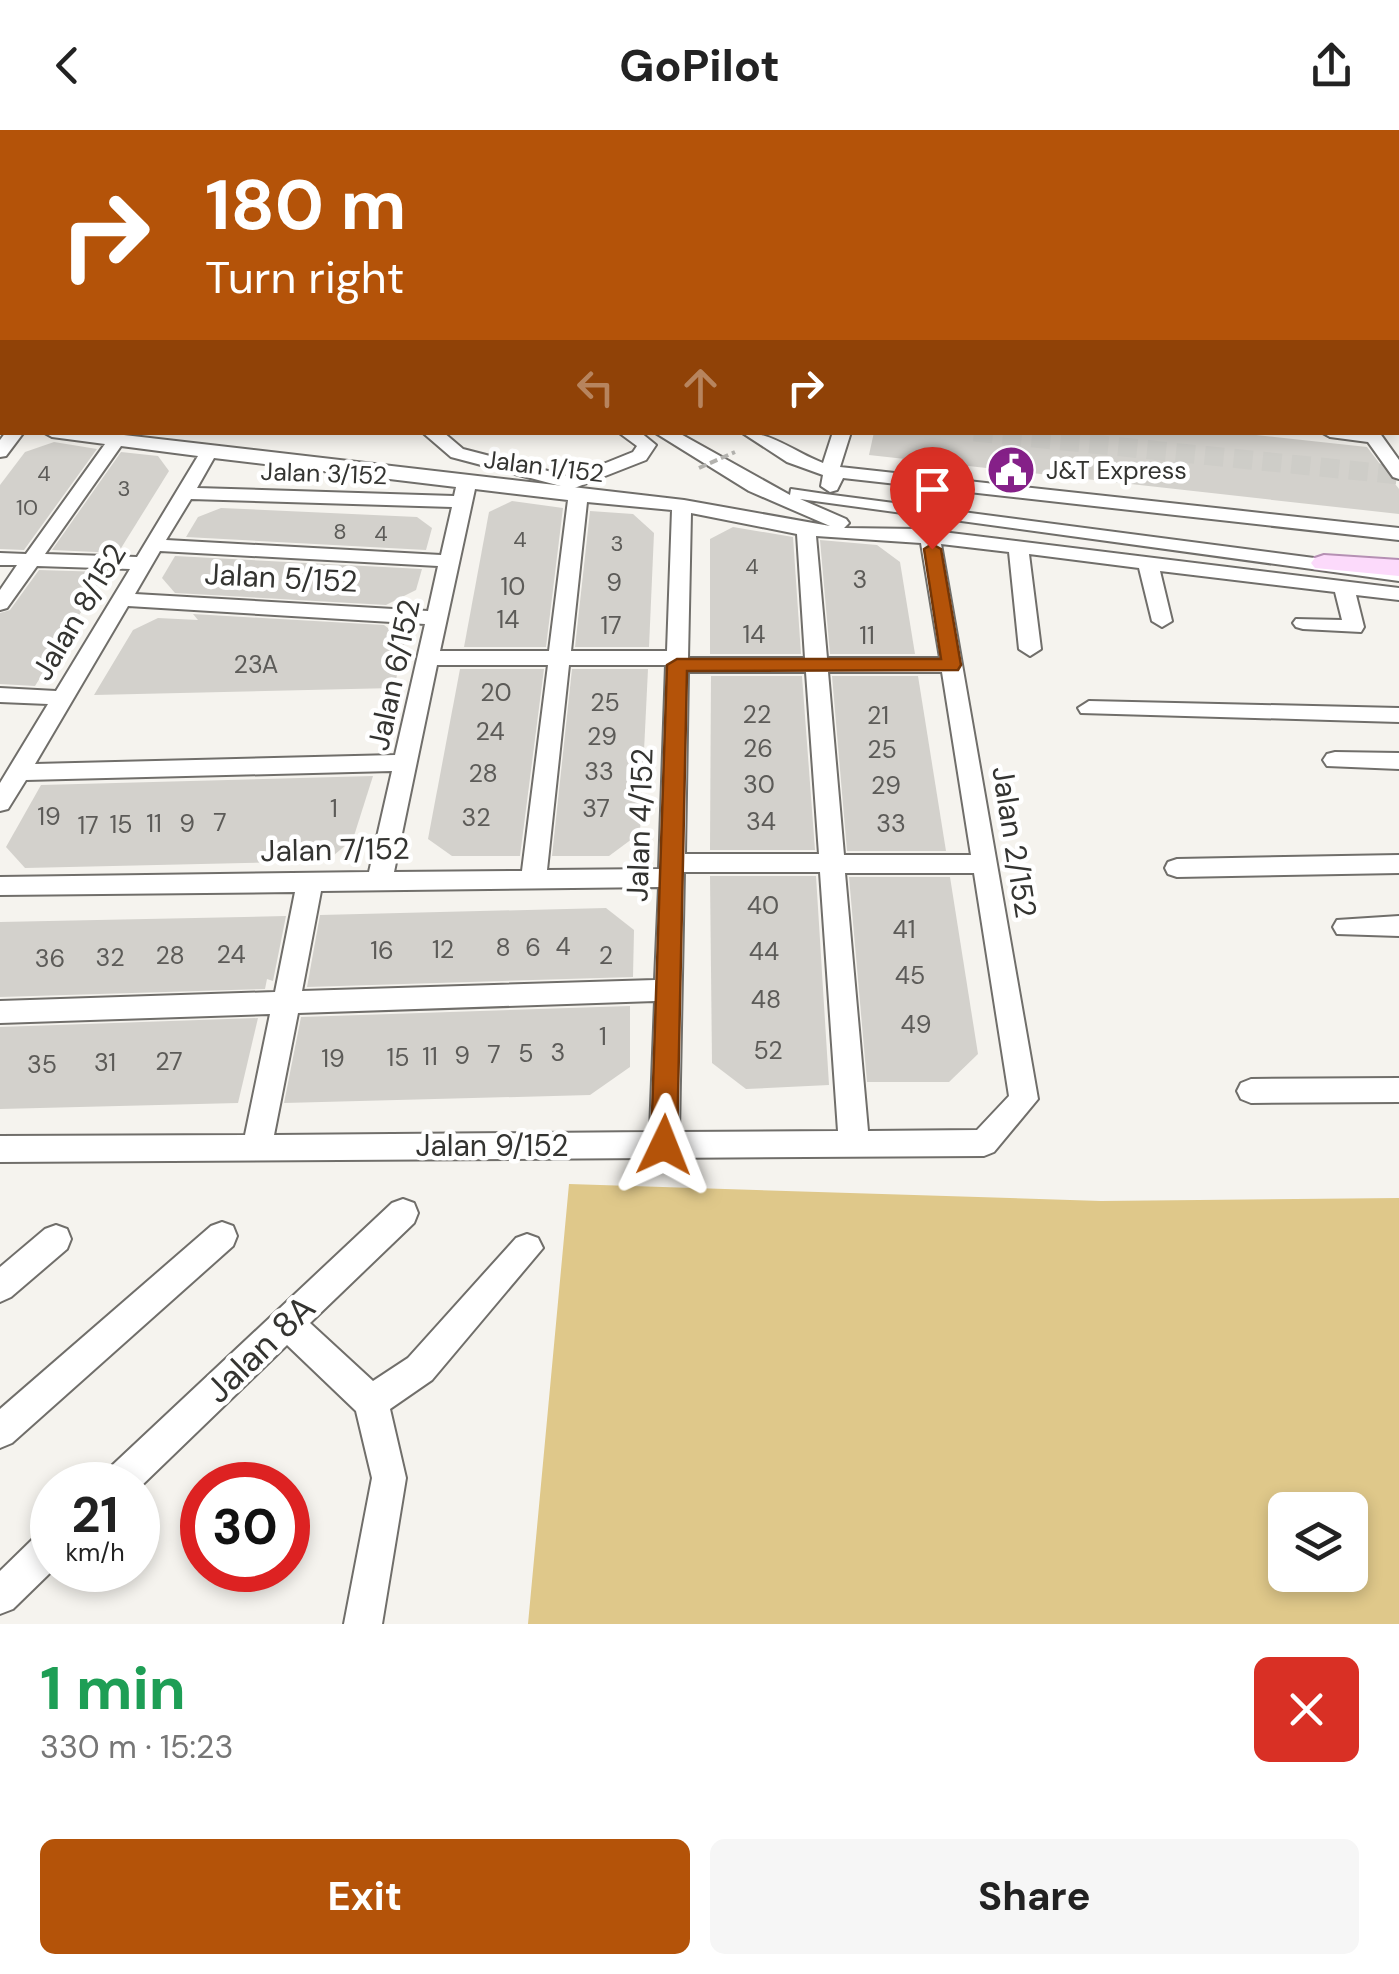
<!DOCTYPE html>
<html lang="en">
<head>
<meta charset="utf-8">
<style>
	:root { --surface:#fff; --page:#f6f6f6; --text:#222; --muted:#767676; --accent:#b45309 }
	body { margin:0; font-family:"DM Sans",sans-serif; background:var(--page); color:var(--text); height:100vh; display:flex; flex-direction:column; font-size:38px; white-space:nowrap }
	* { box-sizing:border-box; margin:0 }
	p { font-size:32px; color:var(--muted) }
	.icon { flex:none; width:55px; height:55px; fill:none; stroke:currentColor; stroke-width:2; stroke-linecap:round; stroke-linejoin:round }
	.map { position:relative; height:1494px; overflow:hidden }
	.details { display:flex; flex-direction:column; background:var(--surface); flex:1 }
	.details>* { flex:none }
	.banner { position:absolute; left:0px; top:0px; width:1400px; height:305px; box-shadow:0 5px 15px #0003; background:#b45309; color:#fff; overflow:hidden }
	.buttons { position:absolute; left:1268px; top:1362px; display:grid; gap:20px }
	.buttons a { display:grid; place-items:center; width:100px; height:100px; border-radius:15px; background:var(--surface); box-shadow:0 5px 15px #0003; font-size:50px }
	.speed { position:absolute; left:30px; top:1332px; display:flex; gap:20px; font-size:50px; font-weight:700; text-align:center }
	.speed>* { display:grid; place-content:center; width:130px; height:130px; border-radius:50%; background:var(--surface); box-shadow:0 5px 15px #0003; line-height:1 }
	.speed small { font-size:25px; font-weight:400 }
	.speed .limit { border:15px solid #d22; background:#fff; color:#111 }
	.pin { position:absolute; display:grid; place-items:center; width:85px; height:85px; color:#fff; margin:-102px -42px; border-radius:50% 50% 50% 0; rotate:-45deg; box-shadow:0 0 10px #0007 }
	.pin .icon { rotate:45deg }
	.me { position:absolute; width:110px; margin:-55px; rotate:2deg; stroke-linejoin:round; filter:drop-shadow(0 0 8px #0008) }
	.turn { display:flex; align-items:center; gap:35px; height:210px; padding:0 40px; font-size:45px }
	.turn .icon { width:130px; height:130px; stroke-width:2.5 }
	.turn b { display:block; font-size:70px; line-height:85px }
	.lanes { display:flex; align-items:center; height:95px; padding:0 40px; background:#0003; justify-content:center; gap:50px; direction:ltr }
	.lanes .off { opacity:.35 }
	.round { display:grid; place-items:center; flex:none; width:105px; height:105px; border-radius:15px; background:var(--page) }
	.overview { display:flex; align-items:center; justify-content:space-between; height:170px; padding:0 40px }
	h1 { font-size:60px; font-weight:700; line-height:75px; color:#1e9e55 }
	.primary-button { display:flex; gap:20px; margin-top:auto; padding:20px 40px }
	.primary-button a { flex:1; height:115px; border-radius:15px; background:var(--accent); color:#fff; font-size:40px; font-weight:700; line-height:115px; text-align:center }
	.primary-button a+a { background:var(--page); color:var(--text) }
	header { display:flex; justify-content:space-between; align-items:center; height:130px; padding:0 40px; background:var(--surface); font-size:45px; font-weight:700 }
	.map>svg:first-child { display:block }
</style>
</head>
<body>
<header><svg class="icon" aria-label="back" viewBox="0 0 24 24"><path d="M15 5l-7 7 7 7"/></svg>GoPilot<svg class="icon" aria-label="share" viewBox="0 0 24 24"><path d="M12 15V3M7 8l5-5 5 5M5 13v7h14v-7"/></svg></header>
<div class="map">
<svg width="1399" height="1494" viewBox="0 0 1399 1494">
	<rect width="100%" height="100%" fill="#f5f3ee"/>
	<!-- green -->
	<path fill="#dfc88a" fill-rule="evenodd" d="M569 1054 1101 1071 1399 1068V1494H528ZM1285 1380H1350V1445H1285Z"/>
	<g fill="none" stroke-linecap="round" stroke-linejoin="round">
		<!-- river -->
		<rect fill="#b584b5" fill-rule="evenodd" x="0" y="77" width="2" height="16"/>
	</g>
	<!-- building -->
	<g fill="#d3d1cc">
		<path d="M874 302H1229L1367 317 1399 359V384L869 325Z"/>
		<path d="M54 312 97 319 24 420 0 419V355L25 322Z"/>
		<path d="M121 322 158 326 169 341 118 423 52 420Z"/>
		<path d="M512 371 563 378 546 517H464L489 382Z"/>
		<path d="M221 378 417 387 432 398 426 420 186 407 198 387Z"/>
		<path d="M590 381 633 384 654 403 649 517H575Z"/>
		<path d="M733 397 793 407 801 524H710V409Z"/>
		<path d="M820 410 877 415 900 432 915 524H830Z"/>
		<path d="M175 426 422 439 416 460 386 475 175 463 162 448Z"/>
		<path d="M39 440 106 442 35 556 0 554V483L10 480Z"/>
		<path d="M193 484 384 495 405 511 394 558 94 565 133 500 158 488 198 490Z"/>
		<path d="M460 539H544L520 726H452L428 709Z"/>
		<path d="M572 539H648L640 703 609 726H552Z"/>
		<path d="M711 546H802L815 720H710Z"/>
		<path d="M832 546H918L946 721H847Z"/>
		<path d="M373 646 353 709 327 731 25 738 6 717 41 655Z"/>
		<path d="M710 746H816L829 955 746 959 712 933Z"/>
		<path d="M849 747H950L978 924 949 952H867Z"/>
		<path d="M606 778 634 800 633 847 307 857 320 785Z"/>
		<path d="M286 786 273 851 267 849 265 859 0 867V792Z"/>
		<path d="M630 876V937L590 965 284 973 301 887Z"/>
		<path d="M258 888 238 973 0 979V897Z"/>
	</g>
	<g fill="none" stroke-linecap="round" stroke-linejoin="round">
		<!-- minor-tunnel -->
		<path stroke="#cecdc8" stroke-width="19" stroke-dasharray="19 10" stroke-linecap="butt" d="M974 302 1399 345"/>
		<!-- minor casing -->
		<g stroke="#706e6a" stroke-width="4">
			<g id="minor">
				<path d="M1 0H18L19 2 2 3Z"/>
				<path d="M27 0H44L45 2H28Z"/>
				<path d="M1373 0H1389L1390 2H1374Z"/>
				<rect x="1398" y="39" width="1" height="8"/>
				<rect x="0" y="62" width="2" height="8"/>
				<rect x="1398" y="118" width="1" height="8"/>
				<path d="M2 133V143L0 144V134Z"/>
				<path d="M1398 182 1399 183V194L1398 193Z"/>
				<rect x="1398" y="208" width="1" height="10"/>
				<rect x="1398" y="234" width="1" height="12"/>
				<path d="M6 302H24L6 326 0 327V310Z"/>
				<path d="M43 302H98L684 370 830 396 749 361 654 302H677L790 365 791 359 825 364 1399 439V451L800 369 846 389 849 393 844 398 918 399 1399 458V470L1356 465 1364 497 1361 502 1303 499 1296 497 1293 493 1296 489 1342 490 1335 462 1160 441 1172 491 1162 497 1152 491 1139 438 1029 424 1041 519 1030 526 1019 519 1009 422 941 414 1038 969 994 1022 984 1026 0 1032V1006L245 1005 270 884 0 893V871L275 862 295 762 0 765V747L369 742 392 641 26 650 8 679 0 681V653L48 574 0 572V558L56 561 130 439 37 436 7 478 0 480V460L17 435H0V423L26 424 105 314 52 307ZM121 316 198 326 137 427 45 424ZM214 328 456 357 454 366 197 358ZM475 359 568 370 549 521H440ZM191 369 452 377 441 425 166 410ZM587 372 672 380 667 521H571ZM691 383 797 404 805 528H688ZM816 406 921 413 940 528H827ZM160 421 438 436 428 481 135 464ZM128 476 425 494 395 625 35 634ZM437 535H548L522 741 394 742ZM569 535H666L659 739 547 740ZM688 542H806L819 724H685ZM828 542H942L971 725H844ZM684 742H820L838 1001 679 1002ZM845 743H974L1009 966 977 1000 868 1001ZM659 757 655 850 302 861 321 761ZM655 871 650 1002 274 1005 298 883Z"/>
				<path d="M422 302H443L463 319 571 347 633 322 637 316 618 302H640L656 315 646 330 572 359 451 327Z"/>
				<path d="M741 302C772 302 794 322 823 333L833 302H851L840 337 1399 398V410L843 348 837 360 830 362 821 356 823 345 787 332Z"/>
				<path d="M1321 302H1379L1399 330V349L1393 347 1368 312 1330 307Z"/>
				<path d="M1089 571 1399 578V592L1081 583 1078 578Z"/>
				<path d="M1335 622 1399 623V639L1327 636 1323 630 1327 624Z"/>
				<path d="M1399 725V743L1177 747 1168 744 1165 738 1168 732 1177 729Z"/>
				<path d="M1399 786V806L1337 804 1333 797 1337 790Z"/>
				<path d="M1399 948V972L1251 973 1241 969 1237 961 1241 953 1251 949Z"/>
				<path d="M403 1069 414 1073 418 1083 414 1093 310 1193 373 1251 408 1228 516 1108 527 1104 538 1108 543 1118 432 1250 390 1279 406 1348 382 1494H344L372 1348 356 1281 287 1215 138 1359V1355H99L104 1343 392 1073Z"/>
				<path d="M222 1092 233 1096 237 1106 233 1116 12 1313 0 1318V1279L211 1096Z"/>
				<path d="M56 1095 67 1099 71 1109 67 1119 11 1167 0 1172V1137L45 1099Z"/>
				<path d="M52 1398 53 1440 13 1479 0 1484V1441L39 1403Z"/>
			</g>
		</g>
		<!-- major casing -->
		<g stroke="#b590b3" stroke-width="4">
			<path id="major" d="M1324 425 1399 430V446L1315 438 1311 433 1315 428Z"/>
		</g>
		<!-- highway casing -->
		<g stroke="#b590b3" stroke-width="3">
			<rect id="highway" x="0" y="172" width="2" height="14"/>
		</g>
		<!-- path -->
		<path stroke="#b3b2ae" stroke-width="2.5" stroke-dasharray="6 2.5" stroke-linecap="butt" d="M845 2 862 0"/>
		<!-- minor -->
		<use href="#minor" fill="#fff" fill-rule="evenodd"/>
		<!-- major -->
		<use href="#major" fill="#fcdafb" fill-rule="evenodd"/>
		<!-- highway -->
		<use href="#highway" fill="#fac1f9" fill-rule="evenodd"/>
		<!-- path-bridge -->
		<path stroke="#b3b2ae" stroke-width="4" stroke-dasharray="8 4" stroke-linecap="butt" d="M699 338 735 322"/>
	</g>
	<!-- route -->
	<path fill="#b45309" stroke="#753606" stroke-width="2.5" d="M932 414 941 419 961 535 958 540 687 541 677 1015 673 1023 664 1027 655 1023 651 1015 667 535 677 529H941L924 419Z"/>
	<!-- icons -->
	<defs>
		<g id="civic-disc" transform="scale(2.5)"><circle r="9.5" fill="#852088" stroke="#fff"/><path d="M-.6-6.5H3V-4.5H.6V-3L4-1V1h2V6H-6V1h2V-1L-.6-3ZM-1.2 2.5V6h2.4V2.5Z" fill="#fff"/></g>
	</defs>
	<g fill-rule="evenodd">
		<use href="#civic-disc" x="1011" y="340"/>
	</g>
	<g text-anchor="middle" stroke-width="9" stroke-linejoin="round" paint-order="stroke">
		<!-- far-number labels -->
		<g font-size="22" fill="#5c5b58">
			<text x="44" y="351">4</text>
			<text x="124" y="366">3</text>
			<text x="27" y="385">10</text>
			<text x="340" y="409">8</text>
			<text x="381" y="411">4</text>
			<text x="520" y="417">4</text>
			<text x="617" y="421">3</text>
			<text x="752" y="444">4</text>
		</g>
		<!-- far-street labels -->
		<g font-size="25" fill="#343431" stroke="#fff">
			<text transform="translate(544 336) rotate(7)" y="9">Jalan 1/152</text>
			<text transform="translate(324 343) rotate(2)" y="9">Jalan 3/152</text>
		</g>
		<!-- far-poi labels -->
		<g font-size="25" fill="#343431" stroke="#fff" text-anchor="start">
			<text x="1046" y="349">J&amp;T Express</text>
		</g>
		<!-- number labels -->
		<g font-size="25" fill="#5c5b58">
			<text x="860" y="458">3</text>
			<text x="614" y="461">9</text>
			<text x="513" y="465">10</text>
			<text x="508" y="498">14</text>
			<text x="611" y="504">17</text>
			<text x="754" y="513">14</text>
			<text x="867" y="514">11</text>
			<text x="256" y="543">23A</text>
			<text x="496" y="571">20</text>
			<text x="605" y="581">25</text>
			<text x="757" y="593">22</text>
			<text x="878" y="594">21</text>
			<text x="490" y="610">24</text>
			<text x="602" y="615">29</text>
			<text x="758" y="627">26</text>
			<text x="882" y="628">25</text>
			<text x="599" y="650">33</text>
			<text x="483" y="652">28</text>
			<text x="759" y="663">30</text>
			<text x="886" y="664">29</text>
			<text x="334" y="687">1</text>
			<text x="596" y="687">37</text>
			<text x="49" y="695">19</text>
			<text x="476" y="696">32</text>
			<text x="761" y="700">34</text>
			<text x="220" y="701">7</text>
			<text x="154" y="702">11</text>
			<text x="187" y="702">9</text>
			<text x="891" y="702">33</text>
			<text x="121" y="703">15</text>
			<text x="88" y="704">17</text>
			<text x="763" y="784">40</text>
			<text x="904" y="808">41</text>
			<text x="563" y="825">4</text>
			<text x="503" y="826">8</text>
			<text x="533" y="826">6</text>
			<text x="443" y="828">12</text>
			<text x="382" y="829">16</text>
			<text x="764" y="830">44</text>
			<text x="231" y="833">24</text>
			<text x="170" y="834">28</text>
			<text x="606" y="834">2</text>
			<text x="110" y="836">32</text>
			<text x="50" y="837">36</text>
			<text x="910" y="854">45</text>
			<text x="766" y="878">48</text>
			<text x="916" y="903">49</text>
			<text x="603" y="915">1</text>
			<text x="768" y="929">52</text>
			<text x="558" y="931">3</text>
			<text x="526" y="932">5</text>
			<text x="494" y="933">7</text>
			<text x="462" y="934">9</text>
			<text x="430" y="935">11</text>
			<text x="398" y="936">15</text>
			<text x="333" y="937">19</text>
			<text x="169" y="940">27</text>
			<text x="105" y="941">31</text>
			<text x="42" y="943">35</text>
		</g>
		<!-- street labels -->
		<g font-size="30" fill="#343431" stroke="#fff">
			<text transform="translate(281 448) rotate(3)" y="10">Jalan 5/152</text>
			<text transform="translate(79 482) rotate(-59)" y="10">Jalan 8/152</text>
			<text transform="translate(394 545) rotate(-78)" y="10">Jalan 6/152</text>
			<text transform="translate(640 695) rotate(-88)" y="10">Jalan 4/152</text>
			<text transform="translate(1014 712) rotate(81)" y="10">Jalan 2/152</text>
			<text transform="translate(335 720) rotate(-1)" y="10">Jalan 7/152</text>
			<text x="492" y="1026">Jalan 9/152</text>
		</g>
		<!-- near-street labels -->
		<g font-size="35" fill="#343431" stroke="#fff">
			<text transform="translate(260 1219) rotate(-44)" y="12">Jalan 8A</text>
		</g>
	</g>
</svg>
<div class="buttons">
<a><svg class="icon" aria-label="layers" viewBox="0 0 24 24"><path d="M12 4l9 5-9 5-9-5zM3 14l9 5 9-5"/></svg></a>
</div>
<div class="speed"><div>21<small>km/h</small></div><div class="limit">30</div></div>
<div class="pin" style="left:932px;top:419px;background:#d93025"><svg class="icon" aria-label="arrive" viewBox="0 0 24 24"><path d="M6 21V4h12l-3 4 3 4H6"/></svg></div>
<svg class="me" style="left:664px;top:1015px" viewBox="-20 -20 40 40"><path d="M0-17L14 15 0 8-14 15z" fill="#b45309" stroke="#fff" stroke-width="4"/></svg>
<div class="banner">
<div class="turn"><svg class="icon" aria-label="right" viewBox="0 0 24 24"><path d="M7 20v-9h11M14 6l5 5-5 5"/></svg><div><b>180 m</b>Turn right</div></div>
<div class="lanes"><svg class="icon off" aria-label="left" viewBox="0 0 24 24"><path d="M17 20v-9H6M10 6l-5 5 5 5"/></svg><svg class="icon off" aria-label="ahead" viewBox="0 0 24 24"><path d="M12 20V5M6 11l6-6 6 6"/></svg><svg class="icon" aria-label="right" viewBox="0 0 24 24"><path d="M7 20v-9h11M14 6l5 5-5 5"/></svg></div>
</div>
</div>
<section class="details">
<div class="overview"><div><h1>1 min</h1><p>330 m · 15:23</p></div><a class="round" style="background:#d93025;color:#fff"><svg class="icon" aria-label="close" viewBox="0 0 24 24"><path d="M6 6l12 12M18 6L6 18"/></svg></a></div>
<div class="primary-button"><a>Exit</a><a>Share</a></div>
</section>
</body>
</html>
